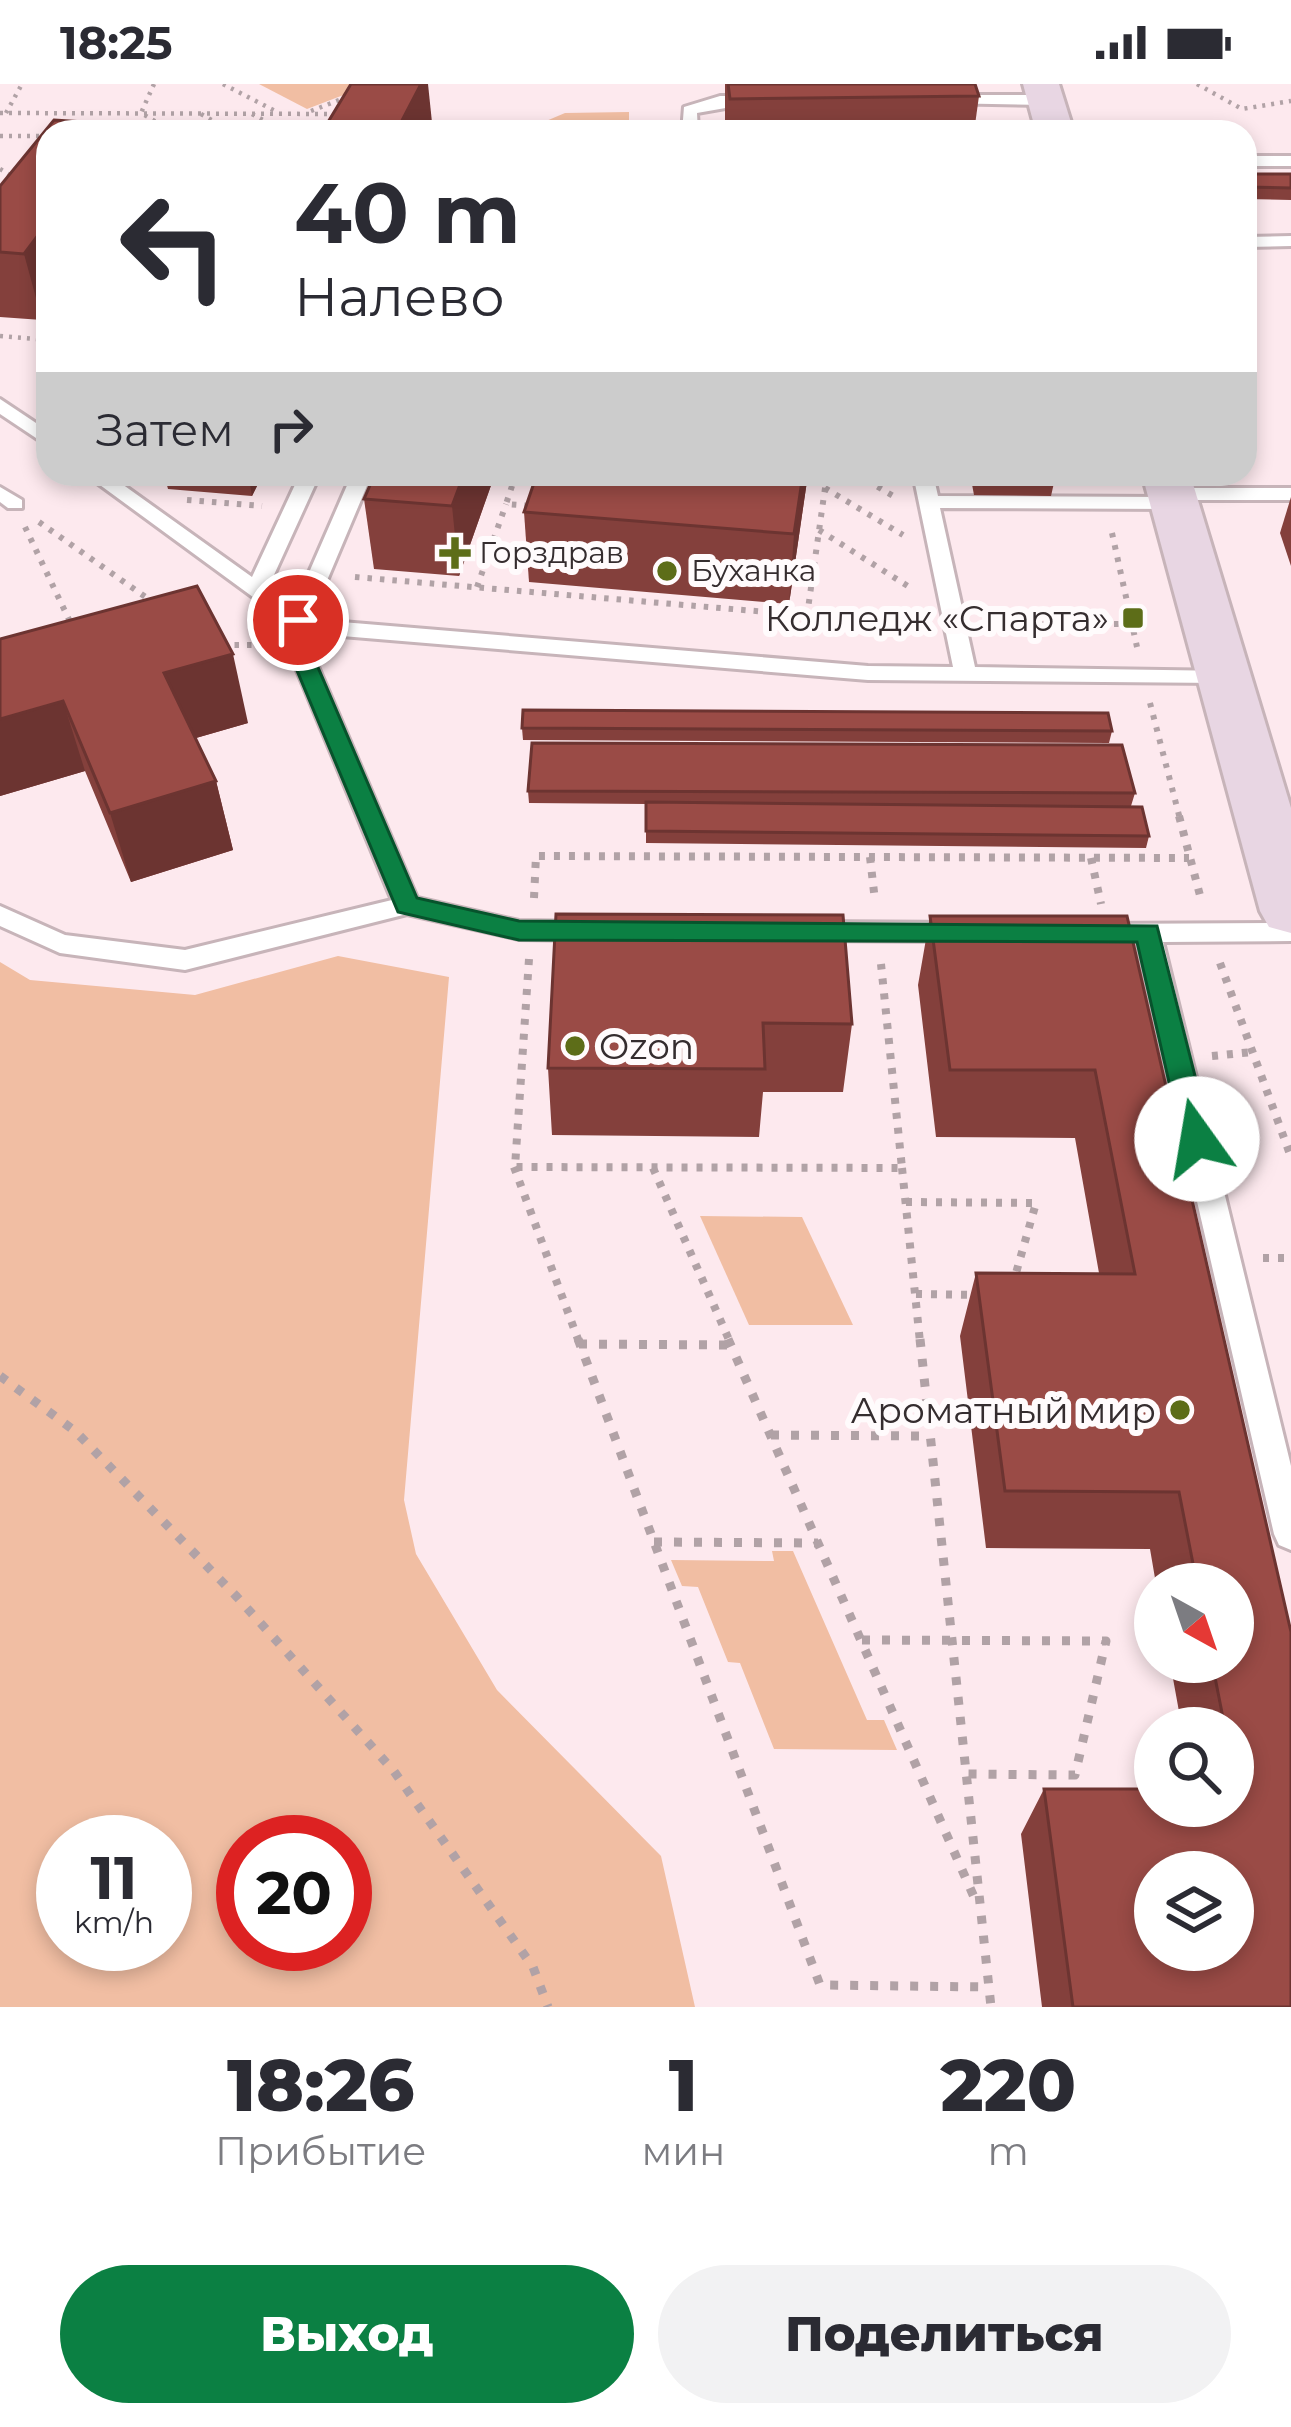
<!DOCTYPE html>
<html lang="ru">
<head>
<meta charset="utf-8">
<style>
	:root { --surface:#fff; --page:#f2f2f3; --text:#2b2b33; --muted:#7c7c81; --accent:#0b8043 }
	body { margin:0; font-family:Montserrat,sans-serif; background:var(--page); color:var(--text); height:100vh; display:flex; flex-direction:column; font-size:45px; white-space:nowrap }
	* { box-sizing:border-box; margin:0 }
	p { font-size:39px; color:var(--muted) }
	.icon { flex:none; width:66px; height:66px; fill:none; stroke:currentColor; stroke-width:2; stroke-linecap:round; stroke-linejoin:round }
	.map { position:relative; height:1923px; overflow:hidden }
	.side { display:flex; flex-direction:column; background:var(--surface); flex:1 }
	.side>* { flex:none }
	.guide { position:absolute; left:36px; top:36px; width:1221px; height:366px; border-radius:36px; box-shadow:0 6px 18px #0003; background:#fff; color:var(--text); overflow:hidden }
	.needle { width:78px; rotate:140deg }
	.buttons { position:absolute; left:1134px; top:1479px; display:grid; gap:24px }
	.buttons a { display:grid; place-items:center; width:120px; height:120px; border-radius:50%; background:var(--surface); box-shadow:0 6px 18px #0003; font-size:60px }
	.speed { position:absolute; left:36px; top:1731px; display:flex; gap:24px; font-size:60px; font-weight:700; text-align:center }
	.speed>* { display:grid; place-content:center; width:156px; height:156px; border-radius:50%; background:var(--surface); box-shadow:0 6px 18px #0003; line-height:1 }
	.speed small { font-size:30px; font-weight:400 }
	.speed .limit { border:18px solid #d22; background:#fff; color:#111 }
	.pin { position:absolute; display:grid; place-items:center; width:102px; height:102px; color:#fff; margin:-51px; border:6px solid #fff; border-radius:50%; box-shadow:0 3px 12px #0007 }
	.me { position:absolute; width:132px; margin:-66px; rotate:347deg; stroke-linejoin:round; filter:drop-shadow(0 0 9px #0008) }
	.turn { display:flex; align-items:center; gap:42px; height:252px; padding:0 60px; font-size:54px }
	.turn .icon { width:156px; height:156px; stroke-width:2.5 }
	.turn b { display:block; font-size:84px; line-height:102px }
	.then { display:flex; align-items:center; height:114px; padding:0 60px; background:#0003; gap:24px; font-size:45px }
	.eta { display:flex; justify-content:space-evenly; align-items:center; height:204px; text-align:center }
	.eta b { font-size:72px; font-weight:800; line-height:84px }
	.cta { display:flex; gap:24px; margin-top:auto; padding:24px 60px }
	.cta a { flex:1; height:138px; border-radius:72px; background:var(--accent); color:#fff; font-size:48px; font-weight:800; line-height:138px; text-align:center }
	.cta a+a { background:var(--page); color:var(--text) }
	.status { display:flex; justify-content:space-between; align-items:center; height:84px; padding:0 60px; background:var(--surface); direction:ltr }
	.status svg { height:33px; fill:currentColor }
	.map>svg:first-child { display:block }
</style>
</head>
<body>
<div class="status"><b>18:25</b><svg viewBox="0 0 49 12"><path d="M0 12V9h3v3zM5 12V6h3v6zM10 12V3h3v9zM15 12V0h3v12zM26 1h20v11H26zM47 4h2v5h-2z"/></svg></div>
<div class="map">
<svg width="1291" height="1923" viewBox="0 0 1291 1923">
	<rect width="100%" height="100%" fill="#fde9ee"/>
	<!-- green -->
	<g fill="#f1bea3" fill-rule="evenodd">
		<path d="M259 0H363L367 2 307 25Z"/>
		<path d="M629 28V48H520L565 29Z"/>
		<path d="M338 872 449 893 404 1416 416 1470 497 1606 661 1772 695 1923H0V878L30 896 195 911ZM165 1758V1860H63V1758ZM345 1758V1860H243V1758Z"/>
		<path d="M700 1132 802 1133 853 1241H749Z"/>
		<path d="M772 1467H793L867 1636H884L897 1666 774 1665 740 1579 728 1578 698 1503 682 1502 671 1476 774 1477Z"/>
	</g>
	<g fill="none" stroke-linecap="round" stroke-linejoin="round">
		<!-- lane casing -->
		<g stroke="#c7b4b9" stroke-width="6">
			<g id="lane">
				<path d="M945 11H1046L1054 16 1046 21 940 19V13Z"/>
				<path d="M720 12H757L765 17 697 29 698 48H682L684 23Z"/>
				<rect x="1245" y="72" width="46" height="10"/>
				<path d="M1291 152V162L1245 163V153Z"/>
				<path d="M0 315 48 347V362L0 330Z"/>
				<path d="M85 390H108L252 493 300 390H320L268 504 294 523 352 390H372L312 532 342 538 868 582 953 583 913 390H933L938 412 1164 413 1165 406 1172 404H1291V416H1182L1181 423 1174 425 940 424 975 583 1229 587 1232 592 1221 599 868 596 342 552 306 544 304 550 417 814 519 837 592 838 605 847 592 856 519 855 407 830 185 886 60 869 0 842V822L65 851 185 866 392 816 282 550 287 538Z"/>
				<path d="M0 403 22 416V424H8L0 418Z"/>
				<path d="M810 838 964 839 977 848 964 857 810 856 797 847Z"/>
				<path d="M1291 839V857L1163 858 1291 1382V1466L1279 1461 1274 1450 1137 858H1098L1085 849 1098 840Z"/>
			</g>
		</g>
		<!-- secondary casing -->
		<g stroke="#c7b4b9" stroke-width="6">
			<g id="secondary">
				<path d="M1023 0H1059L1074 48H1036Z"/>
				<path d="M1142 390H1190L1291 724V849L1269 843 1260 827Z"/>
			</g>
		</g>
		<!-- path-far3 -->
		<g stroke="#b1a2a6" stroke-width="4.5" stroke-dasharray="3 6" stroke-linecap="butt">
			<path d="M154 0 141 29 173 48"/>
			<path d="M223 0 279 29"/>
			<path d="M1197 0 1242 25 1291 17"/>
			<path d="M311 27 347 13"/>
			<path d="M0 29 342 30"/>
			<path d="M6 29 22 0"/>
			<path d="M201 30 233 48"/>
			<path d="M252 30 285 48"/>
			<path d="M423 36 449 48"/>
			<path d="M0 52H48"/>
			<path d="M0 85 15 94"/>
			<path d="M0 252 48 256"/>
		</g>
		<!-- path-far2 -->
		<g stroke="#b1a2a6" stroke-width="6" stroke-dasharray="4.5 8" stroke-linecap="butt">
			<path d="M516 390 506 420 532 422"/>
			<path d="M856 390 895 413"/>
			<path d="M825 404 903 451"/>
			<path d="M187 416 262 422"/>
			<path d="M39 438 154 519"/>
			<path d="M25 443 73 544"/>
			<path d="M819 446 914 506"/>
			<path d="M1112 449 1137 563"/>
			<path d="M355 493 920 541"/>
			<path d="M477 503 506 420"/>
			<path d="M807 532 827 390"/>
			<path d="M989 541 1131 540"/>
			<path d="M222 561H260"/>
			<path d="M1150 619 1180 735"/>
		</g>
		<!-- path-far1 -->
		<g stroke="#b1a2a6" stroke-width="8" stroke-dasharray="6 9" stroke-linecap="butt">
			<path d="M1179 732 1202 819"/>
			<path d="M870 773 875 817"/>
			<path d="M1091 774 1101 820"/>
			<path d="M534 814 536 772 1189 774"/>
			<path d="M529 875 515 1083 902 1084 881 880"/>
			<path d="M1220 879 1291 1073"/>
			<path d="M1212 972 1252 968"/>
			<path d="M514 1083 579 1258"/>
			<path d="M653 1084 730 1258"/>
			<path d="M902 1084 920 1258"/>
			<path d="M906 1118 1036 1119 1014 1196"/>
			<path d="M1263 1174H1291"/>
			<path d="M916 1210 980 1211"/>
		</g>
		<!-- path -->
		<g stroke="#b1a2a6" stroke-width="9" stroke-dasharray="8 12" stroke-linecap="butt">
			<path d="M578 1255 820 1901 989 1903"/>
			<path d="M728 1255 978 1822"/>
			<path d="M920 1255 991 1923"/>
			<path d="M579 1260 731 1261"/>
			<path d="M0 1292 75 1347 237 1513 393 1686 533 1883 548 1923"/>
			<path d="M771 1351 930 1352"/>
			<path d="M654 1458 818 1459"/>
			<path d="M862 1556 1106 1557 1075 1691 966 1690"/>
		</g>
		<!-- lane -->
		<use href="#lane" fill="#fff" fill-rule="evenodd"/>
		<!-- secondary -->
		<use href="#secondary" fill="#e8d6e3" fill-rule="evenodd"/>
	</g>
	<!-- wall -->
	<g fill="#84403c" fill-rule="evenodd">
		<path d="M725 0H975L979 12 974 48H725Z"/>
		<path d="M48 48 42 236 0 233V102Z"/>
		<path d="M1245 90H1291V116L1245 115Z"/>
		<path d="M164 390H263L252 412 168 405Z"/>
		<path d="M375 390H495L459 492 374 485 364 415Z"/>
		<path d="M808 390 789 520 529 498 524 428Z"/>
		<path d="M970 390H1056L1051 412 974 411Z"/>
		<path d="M1291 413V482L1280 449Z"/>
		<path d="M0 555 248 639 196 654 216 697 233 766 131 798 85 687 0 712Z"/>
		<path d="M522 644 1112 647 1109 659 523 656Z"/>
		<path d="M528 707 1135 709 1131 722 1149 752 1146 764 646 759V720L529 719Z"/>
		<path d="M556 830 852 940 843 1008H763L759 1053 552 1051 548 984Z"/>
		<path d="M930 832H1127L1291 1548V1923H1042L1021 1750 1044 1705H1155V1722H1233V1644H1182L1170 1578H1233V1500H1156L1150 1465 986 1464 960 1252 976 1189H1099L1075 1054 936 1053 918 901ZM1155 1788H1233V1866H1155Z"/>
	</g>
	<!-- shaded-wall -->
	<g fill="#6c3431">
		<path d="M421 0H428L433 48H396Z"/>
		<path d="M48 138V228L42 236 24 170Z"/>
		<path d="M248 390H263L252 412Z"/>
		<path d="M464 390H495L459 492 452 422Z"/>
		<path d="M803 390H808L789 520 794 450Z"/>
		<path d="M233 570 248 639 182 658 164 589Z"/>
		<path d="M63 617 85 687 0 712V635Z"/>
		<path d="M216 697 233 766 131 798 110 729Z"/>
	</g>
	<!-- building -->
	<g fill="#9a4b46" stroke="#6c3431" stroke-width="3" fill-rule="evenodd">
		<path d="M351 0H421L396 48H322Z"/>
		<path d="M728 0H975L979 12 730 15Z"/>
		<path d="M54 36 238 48H48V138L24 170 0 168V102Z"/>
		<path d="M1245 90H1291V104L1245 103Z"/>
		<path d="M375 390H464L452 422 364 415Z"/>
		<path d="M537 390H803L794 450 524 428Z"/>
		<path d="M197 502 233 570 164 589 216 697 110 729 63 617 0 635V555Z"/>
		<path d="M523 626 1108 629 1112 647 522 644Z"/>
		<path d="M532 659 1122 661 1135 709 528 707Z"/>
		<path d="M646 718 1142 723 1149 752 646 747Z"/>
		<path d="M556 830 843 831 852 940 763 939 765 985 548 984Z"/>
		<path d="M930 832H1127L1291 1548V1923H1073L1044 1705H1155V1722H1233V1706H1238L1233 1682V1644H1225L1212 1578H1233V1500H1197L1179 1408 1005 1407 976 1189 1135 1190 1095 986H950ZM1155 1788H1233V1866H1155Z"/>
	</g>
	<!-- route -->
	<path fill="#0b8043" stroke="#07532c" stroke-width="3" d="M298 529 309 536 305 553 417 814 519 837 1157 842 1211 1055 1207 1063H1187L1182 1055 1137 858 519 856 398 828 283 553 287 536Z"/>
	<!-- markers -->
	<g fill="#5d6d18" stroke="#fffbfc" stroke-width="4.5">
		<path d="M449 451h12v12h12v12h-12v12h-12v-12h-12v-12h12z"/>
		<circle cx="667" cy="487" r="12"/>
		<rect x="1121" y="522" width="24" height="24" rx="6"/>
		<circle cx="575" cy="962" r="12"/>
		<circle cx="1180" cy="1326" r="12"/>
	</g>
	<g text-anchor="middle" stroke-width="12" stroke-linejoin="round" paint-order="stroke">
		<!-- far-poi labels -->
		<g font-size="30" fill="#352d2f" stroke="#fffbfc" text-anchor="start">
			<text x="479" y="479">Горздрав</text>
			<text x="691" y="497">Буханка</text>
		</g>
		<!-- poi labels -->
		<g font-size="36" fill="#352d2f" stroke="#fffbfc" text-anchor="end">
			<text x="1109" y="547">Колледж «Спарта»</text>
			<text x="599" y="975" text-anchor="start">Ozon</text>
			<text x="1156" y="1339">Ароматный мир</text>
		</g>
	</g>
</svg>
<div class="buttons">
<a><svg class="needle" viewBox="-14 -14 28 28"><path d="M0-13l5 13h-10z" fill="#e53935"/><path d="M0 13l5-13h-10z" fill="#7c7c81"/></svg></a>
<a><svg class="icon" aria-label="search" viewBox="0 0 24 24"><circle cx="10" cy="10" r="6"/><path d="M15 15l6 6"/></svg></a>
<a><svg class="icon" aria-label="layers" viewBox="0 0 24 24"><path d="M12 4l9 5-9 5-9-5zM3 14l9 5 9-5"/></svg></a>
</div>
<div class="speed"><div>11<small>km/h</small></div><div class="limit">20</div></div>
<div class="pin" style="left:298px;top:536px;background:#d93025"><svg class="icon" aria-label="arrive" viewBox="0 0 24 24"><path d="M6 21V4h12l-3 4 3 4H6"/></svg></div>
<svg class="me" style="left:1197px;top:1055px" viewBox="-20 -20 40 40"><circle r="19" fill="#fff"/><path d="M0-13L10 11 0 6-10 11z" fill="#0b8043"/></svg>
<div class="guide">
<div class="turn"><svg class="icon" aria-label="left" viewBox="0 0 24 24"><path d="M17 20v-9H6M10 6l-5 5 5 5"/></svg><div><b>40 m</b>Налево</div></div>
<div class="then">Затем<svg class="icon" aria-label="right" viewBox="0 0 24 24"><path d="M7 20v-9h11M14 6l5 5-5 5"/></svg></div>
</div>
</div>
<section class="side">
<div class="eta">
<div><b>18:26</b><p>Прибытие</p></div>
<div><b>1</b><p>мин</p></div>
<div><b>220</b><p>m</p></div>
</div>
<div class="cta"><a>Выход</a><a>Поделиться</a></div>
</section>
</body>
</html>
